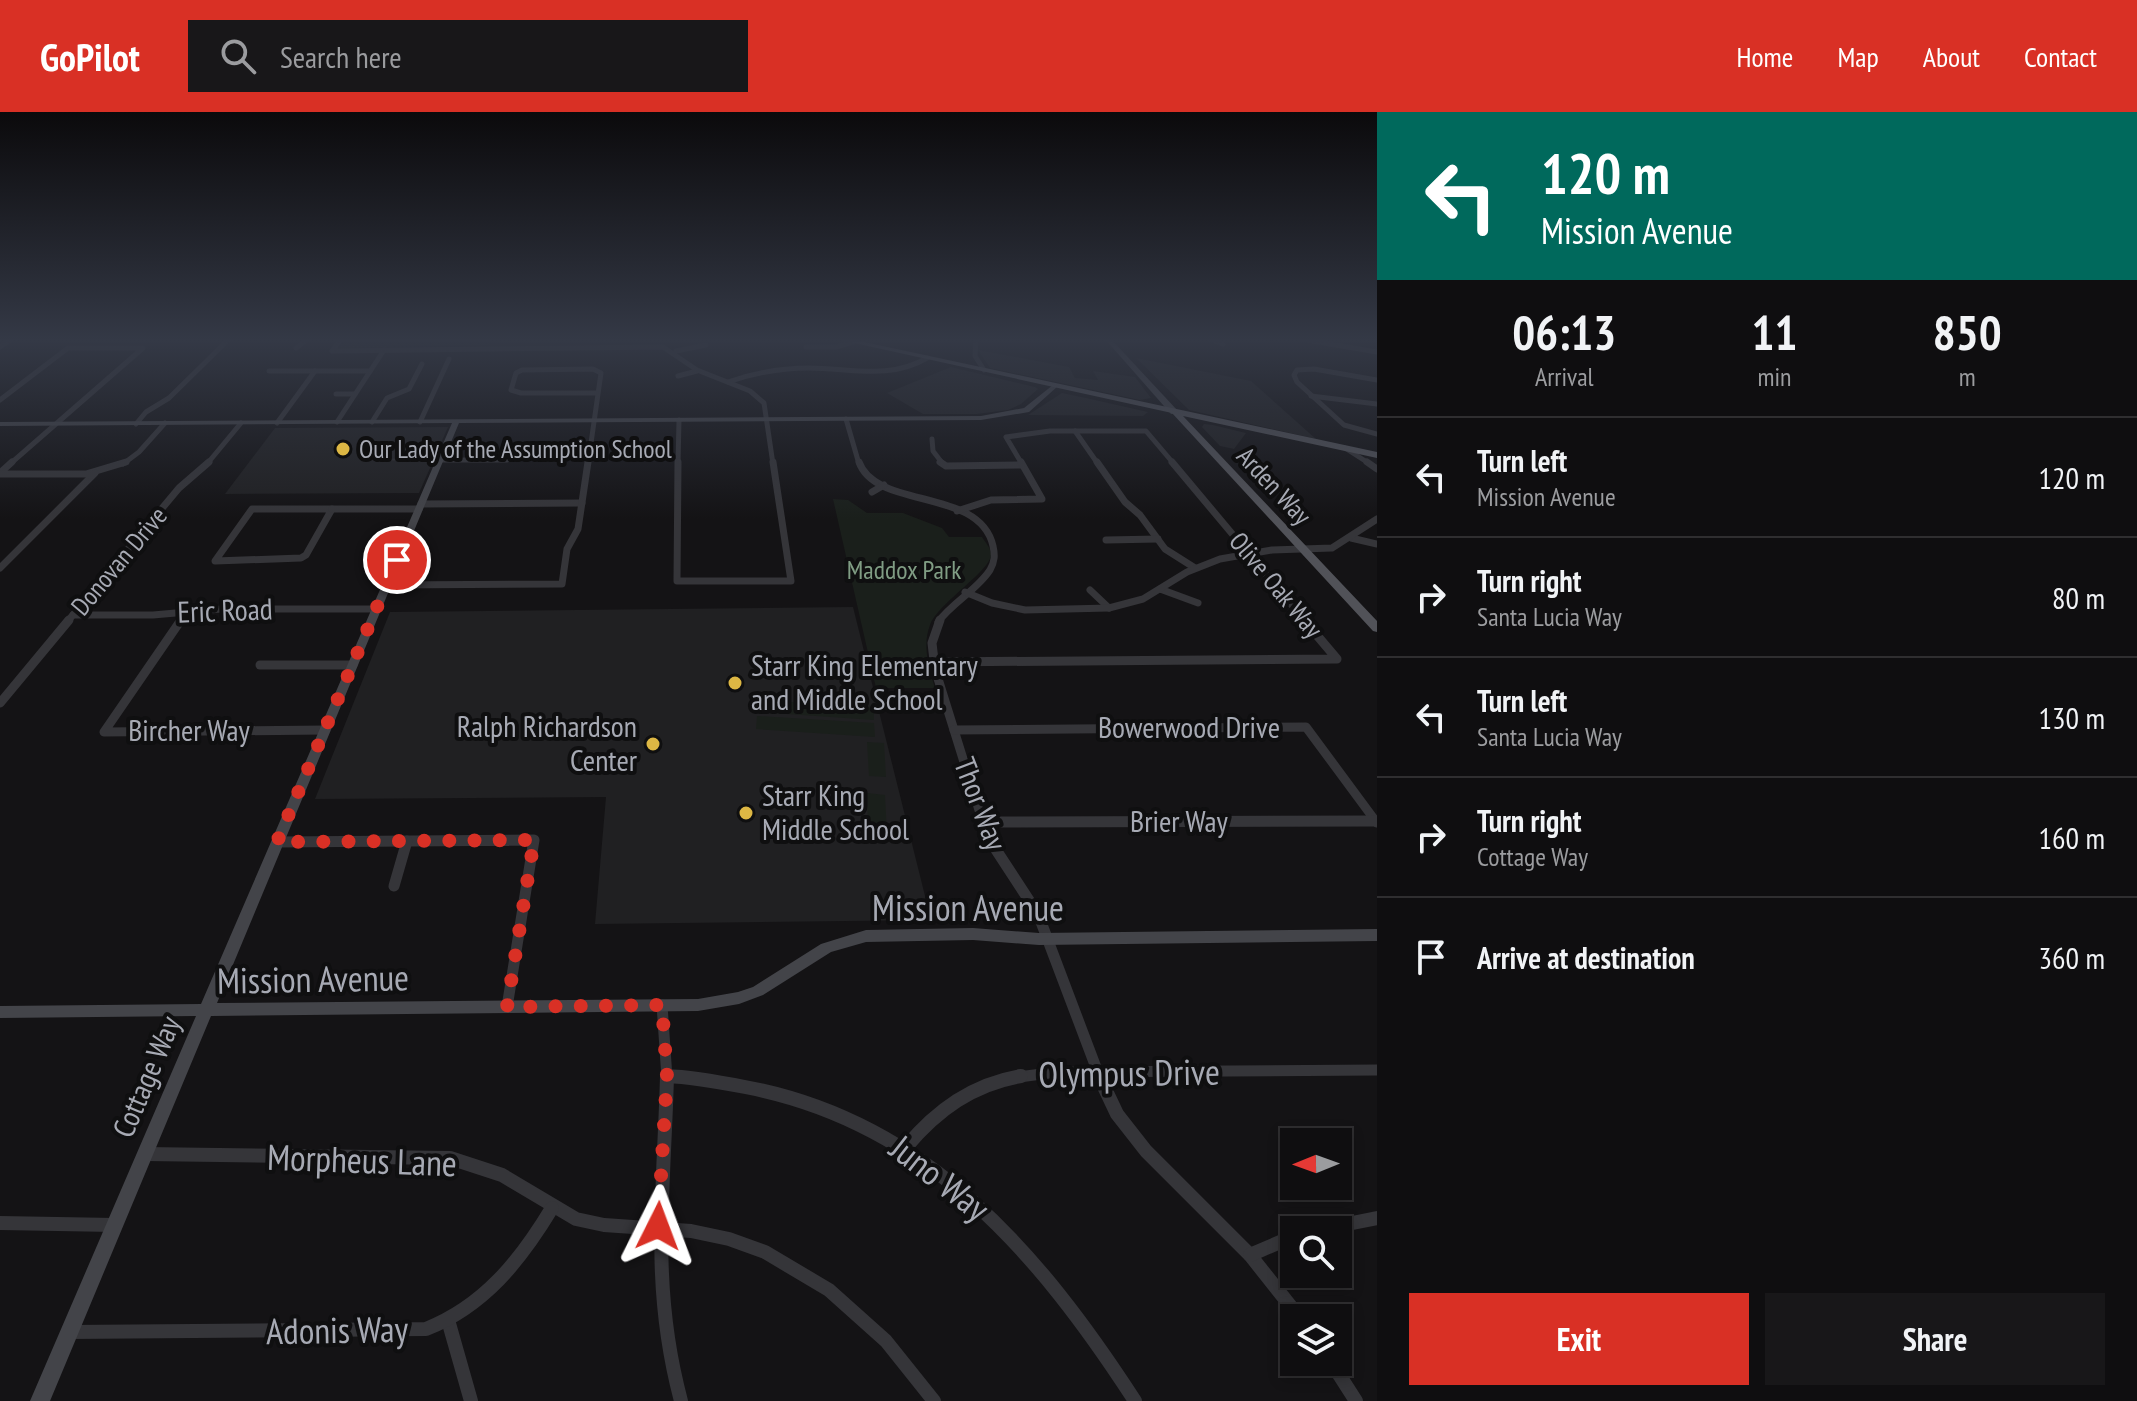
<!DOCTYPE html>
<html lang="en">
<head>
<meta charset="utf-8">
<style>
	:root { --surface:#0f0e10; --page:#181719; --text:#f1f3f6; --muted:#9b9c9f; --line:#2f2e30; --accent:#d93025 }
	body { margin:0; font-family:"PT Sans Narrow",sans-serif; background:var(--page); color:var(--text); height:100vh; display:flex; flex-direction:column; font-size:30px; white-space:nowrap }
	* { box-sizing:border-box; margin:0 }
	p { font-size:26px; color:var(--muted) }
	.icon { flex:none; width:44px; height:44px; fill:none; stroke:currentColor; stroke-width:2; stroke-linecap:round; stroke-linejoin:round }
	.map { position:relative; flex:1; overflow:hidden }
	.details { display:flex; flex-direction:column; background:var(--surface); width:760px }
	.details>* { flex:none }
	.guide { background:#00695c; color:#fff; overflow:hidden }
	.needle { width:52px; rotate:269deg }
	.fabs { position:absolute; left:1280px; top:1016px; display:grid; gap:16px }
	.fabs a { display:grid; place-items:center; width:72px; height:72px; border-radius:0px; background:var(--surface); box-shadow:0 4px 12px #0003,0 0 0 2px var(--line); font-size:40px }
	.pin { position:absolute; display:grid; place-items:center; width:68px; height:68px; color:#fff; margin:-34px; border:4px solid #fff; border-radius:50%; box-shadow:0 2px 8px #0007 }
	.me { position:absolute; width:88px; margin:-44px; rotate:3deg; stroke-linejoin:round; filter:drop-shadow(0 0 6px #0008) }
	.turn { display:flex; align-items:center; gap:28px; height:168px; padding:0 32px; font-size:36px }
	.turn .icon { width:104px; height:104px; stroke-width:2.5 }
	.turn b { display:block; font-size:56px; line-height:68px }
	.eta { display:flex; justify-content:space-evenly; align-items:center; height:136px; text-align:center }
	.eta b { font-size:48px; font-weight:700; line-height:56px }
	.action { display:flex; gap:16px; margin-top:auto; padding:16px 32px }
	.action a { flex:1; height:92px; border-radius:0px; background:var(--accent); color:#fff; font-size:32px; font-weight:700; line-height:92px; text-align:center }
	.action a+a { background:var(--page); color:var(--text) }
	ul { padding:0; list-style:none }
	li { display:flex; align-items:center; gap:24px; height:120px; padding:0 32px; border-top:2px solid var(--line) }
	li div { flex:1 }
	li b { display:block; font-size:30px }
	li em { font-style:normal }
	header { display:flex; align-items:center; gap:48px; box-sizing:border-box; height:112px; padding:0 40px; background:var(--accent); color:#fff }
	header strong { font-size:38px }
	nav { display:flex; gap:44px; margin-inline-start:auto; font-size:28px }
	.search { width:560px; height:72px; background:var(--page); display:flex; align-items:center; gap:20px; box-sizing:border-box; padding:0 28px; border-radius:0px; color:var(--muted); font-size:30px }
	main { display:flex; flex:1; min-height:0 }
	.map>svg:first-child { display:block }
</style>
</head>
<body>
<header>
<strong>GoPilot</strong>
<div class="search"><svg class="icon" aria-label="search" viewBox="0 0 24 24"><circle cx="10" cy="10" r="6"/><path d="M15 15l6 6"/></svg>Search here</div>
<nav><a>Home</a><a>Map</a><a>About</a><a>Contact</a></nav>
</header>
<main>
<div class="map">
<svg width="1377" height="1289" viewBox="0 0 1377 1289">
	<rect width="100%" height="100%" fill="#141315"/>
	<!-- built -->
	<g fill="#202022">
		<path d="M978 238 1069 255 1075 266 1098 268 1093 259 1135 265 1151 286 1140 288 990 256Z"/>
		<path d="M1136 246 1251 269 1316 327 1189 298Z"/>
		<path d="M951 255 1035 275 1038 277 1021 292 1008 298 977 302H923L887 281Z"/>
		<path d="M1062 281 1086 286 1148 300 1143 304 1028 303Z"/>
		<path d="M1204 312 1213 313 1246 321 1234 337 1220 334 1202 315Z"/>
		<path d="M448 315 419 381 225 382 275 316Z"/>
		<path d="M853 495 931 808 595 812 606 685 315 687 390 500Z"/>
	</g>
	<!-- green -->
	<g fill="#1a1f1b">
		<path d="M348 227H492L490 233 337 236 341 229Z"/>
		<path d="M833 387 848 388 867 401H903L942 416 949 425H982C985 430 991 436 991 442 992 458 938 491 930 513 922 533 929 557 935 576H876Z"/>
		<path d="M758 588 874 595V608L757 600Z"/>
		<path d="M757 604 874 611 875 625 756 617Z"/>
		<path d="M867 630 884 631 886 665 869 664Z"/>
		<path d="M867 681 885 683 887 723 868 721Z"/>
	</g>
	<!-- building -->
	<path fill="#242426" stroke="#2e2e31" stroke-width="2" d="M376 334H422L415 348 369 347Z"/>
	<g fill="none" stroke-linecap="round" stroke-linejoin="round">
		<!-- street-far4 -->
		<g stroke="#353539" stroke-width="5">
			<path d="M341 227 332 239 663 235 697 258 750 279 764 291 773 352"/>
			<path d="M976 227 975 244 984 258"/>
			<path d="M1210 227 1223 232"/>
			<path d="M1301 227 1377 240"/>
			<path d="M0 235 12 227"/>
			<path d="M806 235H836L853 230"/>
			<path d="M296 236 308 227"/>
			<path d="M676 239 706 233"/>
			<path d="M269 259H370"/>
			<path d="M678 264 697 259"/>
			<path d="M1377 268 1314 257 1297 258 1294 263 1297 270 1344 313 1377 322"/>
			<path d="M728 270C754 261 781 256 809 256 850 256 890 268 927 246"/>
			<path d="M336 282H355"/>
			<path d="M1311 284 1377 292"/>
			<path d="M0 288 68 236H143L10 352"/>
			<path d="M846 307 859 352"/>
			<path d="M337 310 384 238"/>
			<path d="M372 310 387 286 409 277 422 252"/>
			<path d="M420 310 449 247"/>
			<path d="M277 311 315 259"/>
			<path d="M136 312 146 300 169 286 229 227"/>
			<path d="M1075 319 1098 352"/>
			<path d="M932 327 933 339 943 352"/>
			<path d="M1345 336 1370 352"/>
			<path d="M439 348H507"/>
			<path d="M123 352 139 340 165 311"/>
			<path d="M207 352 241 311"/>
			<path d="M588 352 601 261 593 257 522 258 516 261 511 278 521 281H597"/>
			<path d="M678 352 679 308"/>
			<path d="M1022 352 1006 325 1050 319H1146L1174 352"/>
		</g>
		<!-- street-far3 -->
		<g stroke="#353539" stroke-width="7">
			<path d="M678 350 677 469H791L773 350"/>
			<path d="M859 350C876 398 980 375 993 434 995 443 995 449 990 458 977 478 953 490 938 510"/>
			<path d="M940 350 946 354 1022 353"/>
			<path d="M1097 350 1125 390 1140 403 1165 437 1195 456"/>
			<path d="M1172 350 1306 510"/>
			<path d="M1367 350 1377 357"/>
			<path d="M0 361 12 350"/>
			<path d="M0 362H86L126 350"/>
			<path d="M872 380 884 373"/>
			<path d="M421 392 582 391"/>
			<path d="M252 397H332L306 443 301 446 215 449Z"/>
			<path d="M332 397H419"/>
			<path d="M957 399 991 388 1042 387 1021 350"/>
			<path d="M1351 426 1377 432"/>
			<path d="M1106 428 1158 427"/>
			<path d="M0 456 95 361"/>
			<path d="M387 473 562 472 567 437 578 417 588 350"/>
			<path d="M1160 477 1198 491"/>
			<path d="M1090 478 1109 496"/>
			<path d="M965 480 992 491 1025 498 1109 496 1143 487 1187 460 1220 447 1272 438 1332 436 1377 407"/>
			<path d="M73 503H153L221 497H377"/>
			<path d="M67 510 179 376 209 350"/>
			<path d="M180 510 187 500"/>
		</g>
		<!-- street-far2 -->
		<g stroke="#353539" stroke-width="9">
			<path d="M181 508 104 620 325 618"/>
			<path d="M940 508 932 531 935 557 983 711"/>
			<path d="M933 550 1337 547 1304 508"/>
			<path d="M260 553H353"/>
			<path d="M0 591 69 508"/>
			<path d="M954 618 1306 615 1377 711"/>
			<path d="M983 710 1376 709"/>
		</g>
		<!-- street-far1 -->
		<g stroke="#353539" stroke-width="11">
			<path d="M982 709 987 724 1038 802 1100 966"/>
			<path d="M983 710 1376 709"/>
			<path d="M277 730 534 728 507 895"/>
			<path d="M394 774 407 729"/>
			<path d="M662 893 667 966"/>
			<path d="M667 964 692 966"/>
			<path d="M1011 966 1057 960 1377 958"/>
		</g>
		<!-- street -->
		<g stroke="#353539" stroke-width="14">
			<path d="M667 964C664 1081 650 1173 681 1289"/>
			<path d="M667 964C693 965 719 970 745 975 927 1009 1039 1141 1135 1289"/>
			<path d="M1099 964 1117 1002 1146 1039 1250 1143 1300 1206"/>
			<path d="M906 1035C937 998 973 972 1021 964"/>
			<path d="M145 1042 450 1046 502 1063 576 1107 604 1113 691 1119 729 1127 765 1140 829 1178 886 1229 934 1289"/>
			<path d="M0 1111 115 1113"/>
			<path d="M1317 1118 1377 1106"/>
			<path d="M1250 1143 1294 1124"/>
			<path d="M448 1208 471 1289"/>
			<path d="M69 1220 426 1217C484 1194 520 1149 552 1096"/>
			<path d="M1331 1250 1356 1289"/>
		</g>
		<!-- secondary -->
		<g fill="#434449" fill-rule="evenodd">
			<path d="M1105 227H1111L1177 298V302H1171Z"/>
			<path d="M1053 273 1058 274 1029 300 981 308 459 311 217 891 698 887 738 880 753 875 821 832 866 818 973 816 1039 821 1377 817V829L1039 833 973 828 866 830 831 840 763 883 739 892 698 899 211 904 50 1289H30L196 904 0 906V894L201 892 452 311 0 314V310L981 304 1024 296Z"/>
		</g>
		<!-- primary -->
		<path fill="#515258" fill-rule="evenodd" d="M836 227H850L1377 340V346L1183 304 1377 509V520L1373 519 1172 301Z"/>
	</g>
	<!-- sky -->
	<linearGradient id="sky" x2="0" y2="1"><stop stop-color="#0b0a0c"/><stop offset="0.56" stop-color="#343946"/><stop offset="1" stop-color="#343946" stop-opacity="0"/></linearGradient>
	<rect width="1377" height="407" fill="url(#sky)"/>
	<g fill="none" stroke-linecap="round" stroke-linejoin="round">
		<!-- route -->
		<path stroke="#d93025" stroke-width="14" stroke-dasharray="0 25.2" d="M397 448 277 730 534 728 507 895 662 893 667 964 658 1114"/>
	</g>
	<!-- markers -->
	<g fill="#ddb744" stroke="#0f0f10" stroke-width="3">
		<circle cx="343" cy="337" r="8"/>
		<circle cx="735" cy="571" r="8"/>
		<circle cx="653" cy="632" r="8"/>
		<circle cx="746" cy="701" r="8"/>
	</g>
	<g text-anchor="middle" stroke-width="8" stroke-linejoin="round" paint-order="stroke">
		<!-- far-poi labels -->
		<g font-size="26" fill="#a7aab4" stroke="#0f0f10" text-anchor="start">
			<text x="359" y="346">Our Lady of the Assumption School</text>
		</g>
		<!-- far-street labels -->
		<g font-size="26" fill="#a7aab4" stroke="#0f0f10">
			<text transform="translate(1274 374) rotate(47)" y="9">Arden Way</text>
			<text transform="translate(119 449) rotate(-50)" y="9">Donovan Drive</text>
			<text transform="translate(1276 473) rotate(50)" y="9">Olive Oak Way</text>
		</g>
		<!-- far-park labels -->
		<g font-size="26" fill="#809d84" stroke="#0f0f10">
			<text x="904" y="467">Maddox Park</text>
		</g>
		<!-- street labels -->
		<g font-size="30" fill="#a7aab4" stroke="#0f0f10">
			<text transform="translate(225 499) rotate(-2)" y="10">Eric Road</text>
			<text x="1189" y="626">Bowerwood Drive</text>
			<text x="189" y="629">Bircher Way</text>
			<text transform="translate(980 692) rotate(69)" y="10">Thor Way</text>
			<text x="1179" y="720">Brier Way</text>
			<text transform="translate(147 965) rotate(-67)" y="10">Cottage Way</text>
		</g>
		<!-- poi labels -->
		<g font-size="30" fill="#a7aab4" stroke="#0f0f10" text-anchor="start">
			<text x="751" y="564">Starr King Elementary<tspan x="751" dy="34">and Middle School</tspan></text>
			<text x="637" y="625" text-anchor="end">Ralph Richardson<tspan x="637" dy="34">Center</tspan></text>
			<text x="762" y="694">Starr King<tspan x="762" dy="34">Middle School</tspan></text>
		</g>
		<!-- near-street labels -->
		<g font-size="36" fill="#a7aab4" stroke="#0f0f10">
			<text x="968" y="809">Mission Avenue</text>
			<text transform="translate(313 867) rotate(-1)" y="13">Mission Avenue</text>
			<text transform="translate(1129 961) rotate(-1)" y="13">Olympus Drive</text>
			<text transform="translate(362 1048) rotate(2)" y="13">Morpheus Lane</text>
			<text transform="translate(940 1066) rotate(38)" y="13">Juno Way</text>
			<text transform="translate(337 1218) rotate(-1)" y="13">Adonis Way</text>
		</g>
	</g>
</svg>
<div class="fabs">
<a><svg class="needle" viewBox="-14 -14 28 28"><path d="M0-13l5 13h-10z" fill="#e53935"/><path d="M0 13l5-13h-10z" fill="#9b9c9f"/></svg></a>
<a><svg class="icon" aria-label="search" viewBox="0 0 24 24"><circle cx="10" cy="10" r="6"/><path d="M15 15l6 6"/></svg></a>
<a><svg class="icon" aria-label="layers" viewBox="0 0 24 24"><path d="M12 4l9 5-9 5-9-5zM3 14l9 5 9-5"/></svg></a>
</div>
<div class="pin" style="left:397px;top:448px;background:#d93025"><svg class="icon" aria-label="arrive" viewBox="0 0 24 24"><path d="M6 21V4h12l-3 4 3 4H6"/></svg></div>
<svg class="me" style="left:658px;top:1114px" viewBox="-20 -20 40 40"><path d="M0-17L14 15 0 8-14 15z" fill="#d93025" stroke="#fff" stroke-width="4"/></svg>
</div>
<section class="details">
<div class="guide">
<div class="turn"><svg class="icon" aria-label="left" viewBox="0 0 24 24"><path d="M17 20v-9H6M10 6l-5 5 5 5"/></svg><div><b>120 m</b>Mission Avenue</div></div>
</div>
<div class="eta">
<div><b>06:13</b><p>Arrival</p></div>
<div><b>11</b><p>min</p></div>
<div><b>850</b><p>m</p></div>
</div>
<ul>
<li><svg class="icon" aria-label="left" viewBox="0 0 24 24"><path d="M17 20v-9H6M10 6l-5 5 5 5"/></svg><div><b>Turn left</b><p>Mission Avenue</p></div><em>120 m</em></li>
<li><svg class="icon" aria-label="right" viewBox="0 0 24 24"><path d="M7 20v-9h11M14 6l5 5-5 5"/></svg><div><b>Turn right</b><p>Santa Lucia Way</p></div><em>80 m</em></li>
<li><svg class="icon" aria-label="left" viewBox="0 0 24 24"><path d="M17 20v-9H6M10 6l-5 5 5 5"/></svg><div><b>Turn left</b><p>Santa Lucia Way</p></div><em>130 m</em></li>
<li><svg class="icon" aria-label="right" viewBox="0 0 24 24"><path d="M7 20v-9h11M14 6l5 5-5 5"/></svg><div><b>Turn right</b><p>Cottage Way</p></div><em>160 m</em></li>
<li><svg class="icon" aria-label="arrive" viewBox="0 0 24 24"><path d="M6 21V4h12l-3 4 3 4H6"/></svg><div><b>Arrive at destination</b></div><em>360 m</em></li>
</ul>
<div class="action"><a>Exit</a><a>Share</a></div>
</section>
</main>
</body>
</html>
